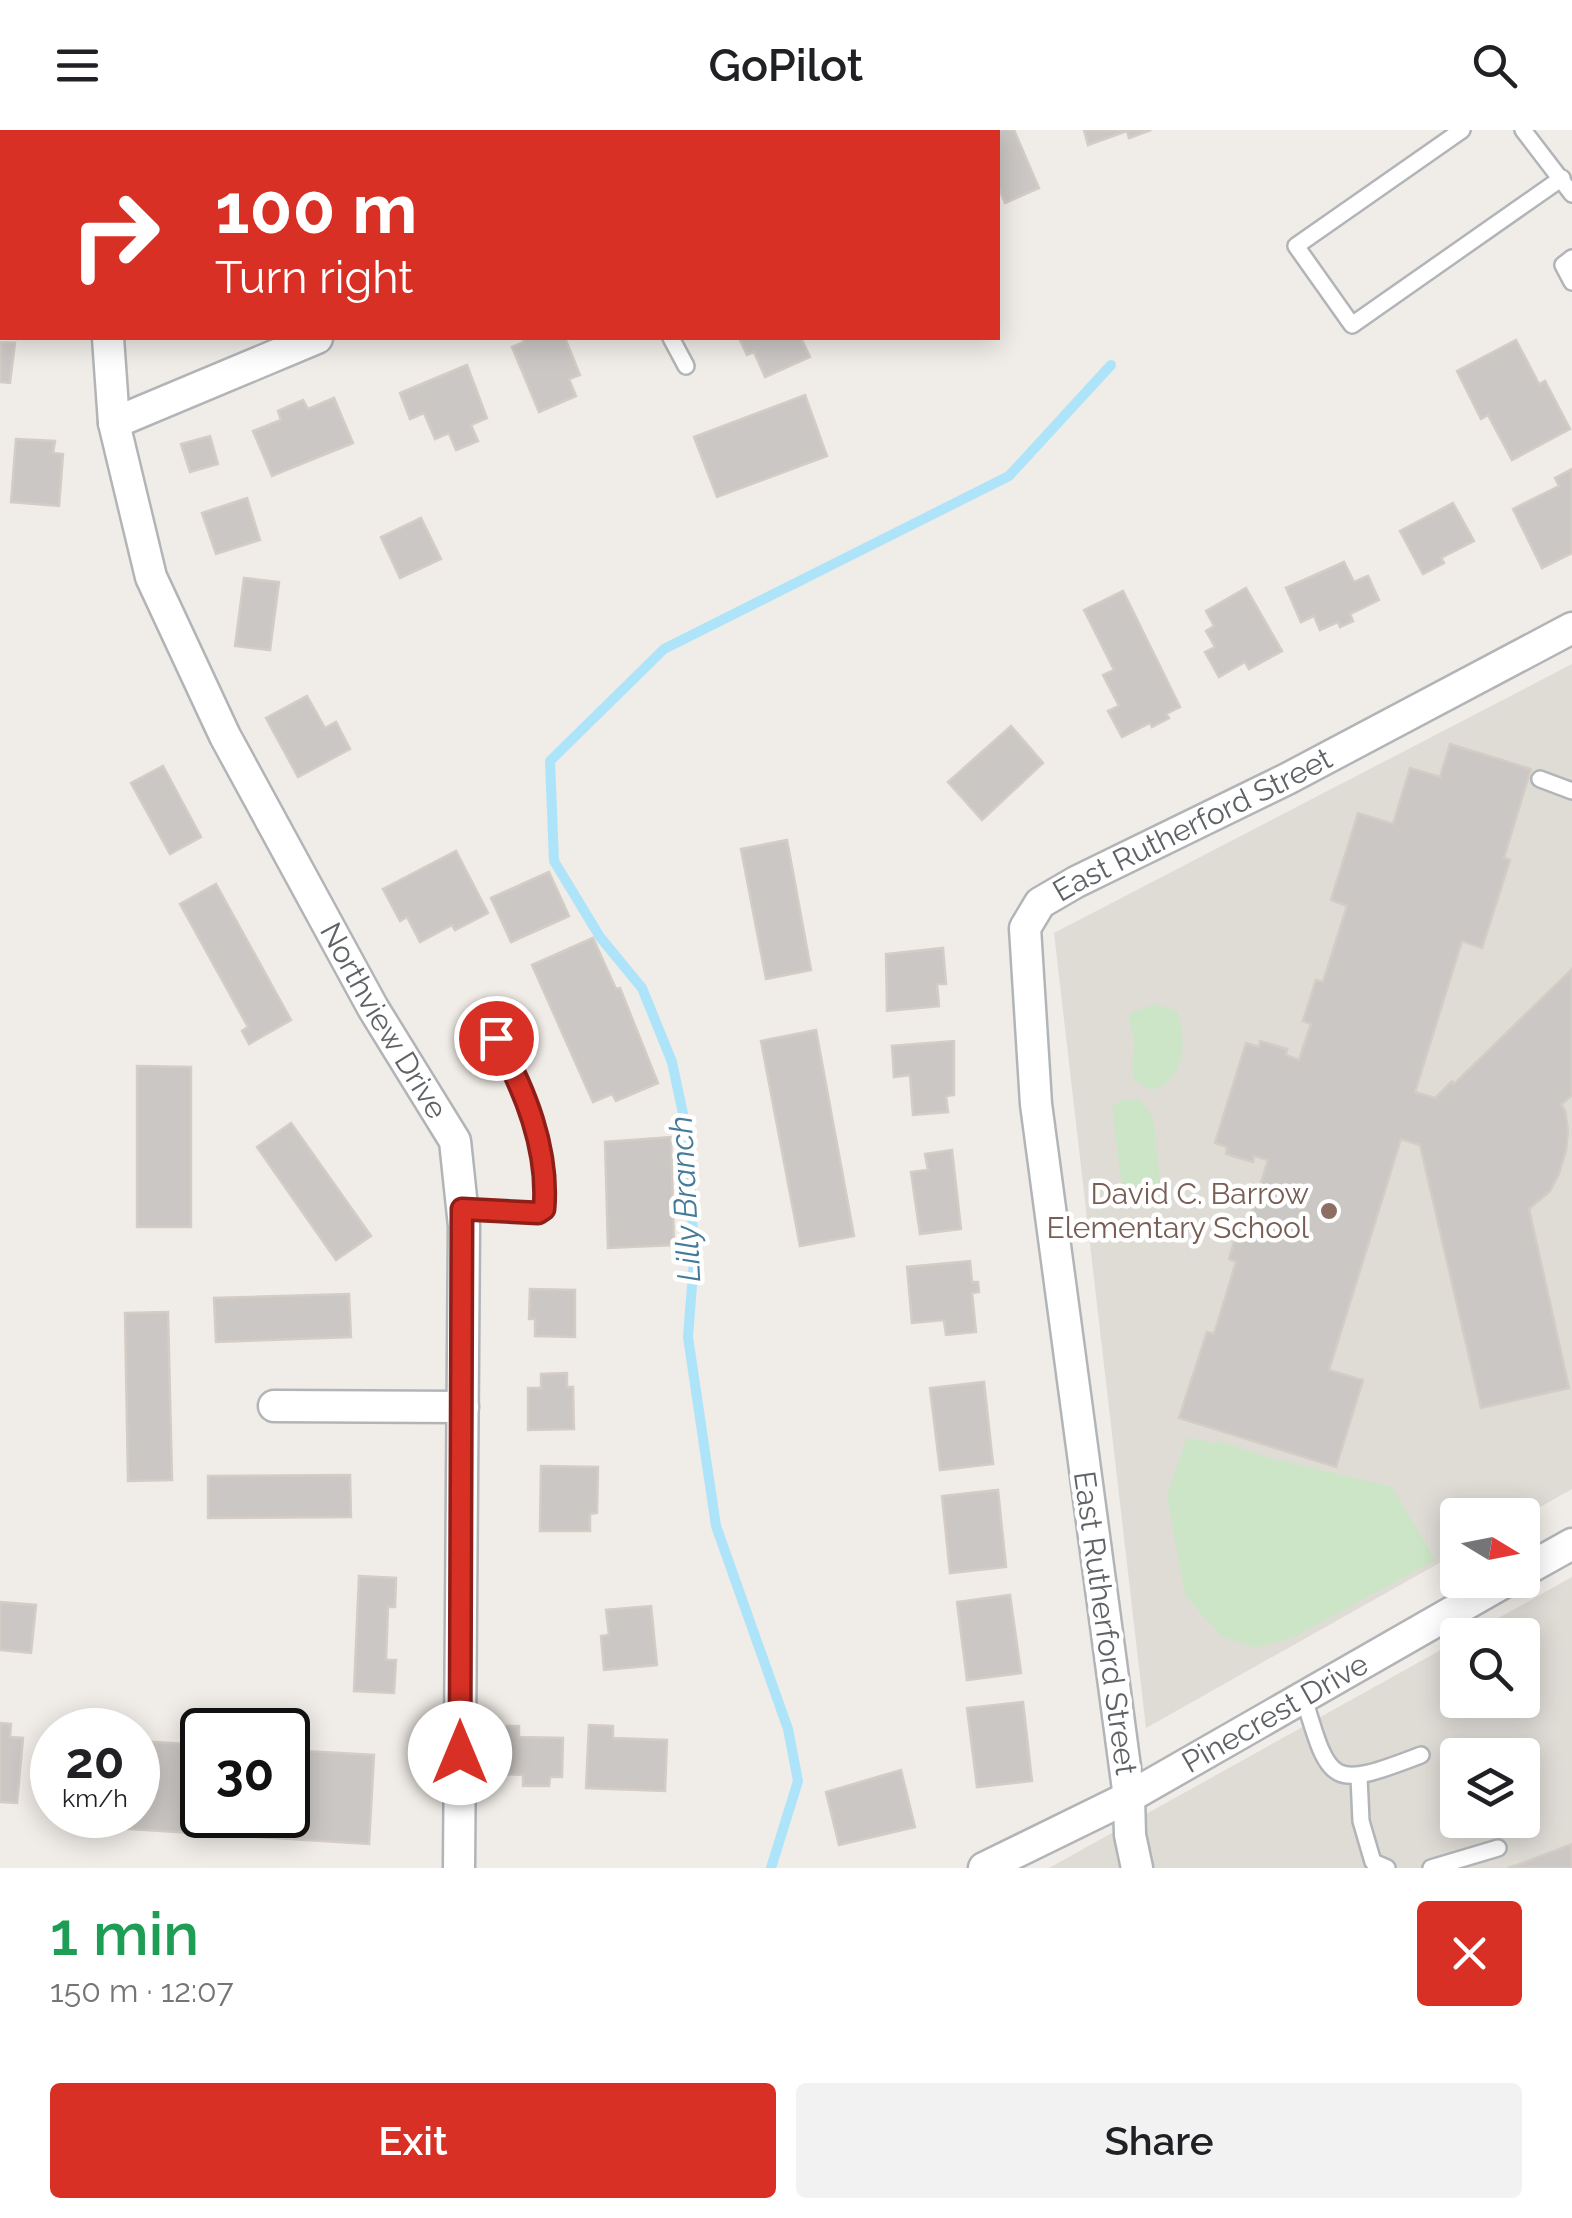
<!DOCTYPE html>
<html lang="en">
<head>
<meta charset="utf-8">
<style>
	:root { --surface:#fff; --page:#f2f2f2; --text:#202124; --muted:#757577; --accent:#d93025 }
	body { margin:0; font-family:Raleway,sans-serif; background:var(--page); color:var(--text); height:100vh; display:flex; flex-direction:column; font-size:38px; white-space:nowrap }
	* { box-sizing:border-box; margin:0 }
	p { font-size:32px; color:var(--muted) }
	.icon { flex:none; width:55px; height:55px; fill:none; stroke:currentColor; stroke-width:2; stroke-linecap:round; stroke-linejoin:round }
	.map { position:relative; height:1738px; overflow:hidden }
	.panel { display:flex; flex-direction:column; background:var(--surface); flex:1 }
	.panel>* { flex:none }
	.hud { position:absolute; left:0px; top:0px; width:1000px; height:210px; box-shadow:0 5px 25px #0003; background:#d93025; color:#fff; overflow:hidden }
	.needle { width:65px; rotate:100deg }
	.controls { position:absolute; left:1440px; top:1368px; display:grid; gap:20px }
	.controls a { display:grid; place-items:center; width:100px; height:100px; border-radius:10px; background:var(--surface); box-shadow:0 5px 25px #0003; font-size:50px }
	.speed { position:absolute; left:30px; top:1578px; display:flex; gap:20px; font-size:50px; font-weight:700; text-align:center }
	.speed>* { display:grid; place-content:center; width:130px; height:130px; border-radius:50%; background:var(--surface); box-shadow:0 5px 25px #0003; line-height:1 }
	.speed small { font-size:25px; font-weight:400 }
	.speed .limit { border:5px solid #111; border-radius:15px; background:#fff; color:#111 }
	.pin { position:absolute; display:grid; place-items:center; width:85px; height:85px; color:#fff; margin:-42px; border:5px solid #fff; border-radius:50%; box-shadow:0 2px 10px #0007 }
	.me { position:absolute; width:110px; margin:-55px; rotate:0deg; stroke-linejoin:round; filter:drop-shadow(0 0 8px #0008) }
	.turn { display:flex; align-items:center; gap:35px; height:210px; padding:0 50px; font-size:45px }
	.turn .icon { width:130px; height:130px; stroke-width:2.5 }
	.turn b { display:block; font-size:70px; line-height:85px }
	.round { display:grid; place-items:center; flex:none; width:105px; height:105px; border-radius:10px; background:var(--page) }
	.head { display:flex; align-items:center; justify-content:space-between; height:170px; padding:0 50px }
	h1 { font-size:60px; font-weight:600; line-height:75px; color:#1e9e55 }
	.action { display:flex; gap:20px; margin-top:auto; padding:20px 50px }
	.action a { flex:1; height:115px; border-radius:10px; background:var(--accent); color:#fff; font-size:40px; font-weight:600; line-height:115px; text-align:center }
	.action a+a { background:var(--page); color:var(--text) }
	header { display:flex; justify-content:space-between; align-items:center; height:130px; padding:0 50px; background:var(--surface); font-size:45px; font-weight:600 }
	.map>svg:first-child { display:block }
</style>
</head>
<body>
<header><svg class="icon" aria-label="menu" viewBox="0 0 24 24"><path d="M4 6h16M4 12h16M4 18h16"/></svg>GoPilot<svg class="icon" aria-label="search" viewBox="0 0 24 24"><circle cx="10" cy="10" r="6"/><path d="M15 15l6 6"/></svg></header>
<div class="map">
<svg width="1572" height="1738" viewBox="0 0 1572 1738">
	<rect width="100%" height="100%" fill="#f0ece7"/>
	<!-- education -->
	<g fill="#dfdcd6" fill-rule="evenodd">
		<path d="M1572 534V1359L1523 1387 1458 1385 1457 1423 1146 1598 1054 803Z"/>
		<path d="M1572 1447V1738H1049L1457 1511 1458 1570H1522V1505H1468ZM1458 1625H1522V1690H1458Z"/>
	</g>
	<!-- green -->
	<g fill="#cbe5c6">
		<path d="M1155 874 1177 881C1188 909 1185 952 1151 960L1135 951C1131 937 1132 931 1134 917 1135 905 1128 896 1130 883Z"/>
		<path d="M1123 969H1139L1153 987 1162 1069 1158 1076 1133 1078 1124 1074 1112 977Z"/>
		<path d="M1187 1307 1217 1314 1218 1311 1267 1327 1392 1357 1435 1430 1294 1507 1256 1518 1221 1506 1185 1465 1167 1366Z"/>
	</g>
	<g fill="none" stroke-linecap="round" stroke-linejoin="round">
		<!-- stream -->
		<path stroke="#aee4f9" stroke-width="10" d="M771 1738 798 1651 788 1599 716 1396 688 1207 694 1130 689 1012 672 932 642 858 600 807 554 731 550 631 664 519 1009 346 1111 235"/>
	</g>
	<!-- building -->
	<g fill="#cbc7c4" stroke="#d4cdc6" stroke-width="2.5">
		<rect x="172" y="0" width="68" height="2"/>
		<path d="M446 0H602L596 2Z"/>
		<path d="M959 0H1014L1039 58 1005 73 998 56V2Z"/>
		<path d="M1084 0H1151L1129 8 1127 1 1088 15Z"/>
		<path d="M522 208H565L580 245 569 249 576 266 539 282 512 217 524 212Z"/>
		<path d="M739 208H801L810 227 765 247 754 222 747 225Z"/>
		<path d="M1516 210 1539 254 1545 251 1570 299 1512 330 1488 285 1481 289 1457 241Z"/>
		<path d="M0 212 15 213 10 253 0 252Z"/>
		<path d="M467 235 487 288 471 295 478 311 456 320 449 303 435 309 424 283 410 289 400 263Z"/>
		<path d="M805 265 827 326 717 367 694 307Z"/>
		<path d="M334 268 353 313 272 346 253 301 281 290 278 281 287 277 303 270 308 279Z"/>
		<path d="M210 306 218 334 190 342 181 314Z"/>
		<path d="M16 309 55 311 53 323 63 324 59 376 11 372Z"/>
		<path d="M1572 339V423L1542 438 1513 379 1559 356 1555 348Z"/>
		<path d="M247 368 260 410 216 424 202 383Z"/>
		<path d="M1453 373 1474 411 1441 428 1444 433 1423 444 1400 401Z"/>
		<path d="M421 388 441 429 400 448 381 407Z"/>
		<path d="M1344 432 1354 452 1368 446 1379 470 1350 484 1353 491 1340 497 1338 492 1320 500 1314 486 1301 492 1286 458Z"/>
		<path d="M244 448 279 452 270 520 235 516Z"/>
		<path d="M1246 458 1282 521 1249 539 1245 532 1219 547 1205 522 1215 517 1206 501 1214 496 1206 481Z"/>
		<path d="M1123 461 1180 577 1166 584 1169 588 1152 597 1150 593 1122 607 1108 581 1119 576 1103 545 1114 540 1084 480Z"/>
		<path d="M307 566 325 598 336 592 350 619 298 647 266 588Z"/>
		<path d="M1011 596 1043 633 982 690 948 652Z"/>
		<path d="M1450 614 1531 639 1504 728 1510 730 1482 818 1462 811 1415 962 1435 968 1452 951 1454 954 1572 839V965L1561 975 1565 980 1568 1000 1566 1020 1559 1044 1550 1061 1529 1079 1569 1258 1481 1278 1420 1015 1401 1009 1329 1240 1363 1250 1336 1337 1179 1288 1207 1202 1214 1204 1236 1132 1229 1129 1241 1088 1249 1091 1268 1030 1254 1026 1253 1032 1226 1024 1227 1017 1215 1013 1246 913 1259 917 1260 911 1287 919 1286 925 1299 930 1311 894 1303 891 1316 850 1323 852 1347 776 1331 770 1358 683 1393 694 1410 638 1440 647Z"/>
		<path d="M163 636 201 707 170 724 131 653Z"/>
		<path d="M787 710 811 840 766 849 741 719Z"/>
		<path d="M456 721 488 783 455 800 452 795 420 812 407 787 400 791 383 759Z"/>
		<path d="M549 742 569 786 511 812 491 768Z"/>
		<path d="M216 754 291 890 249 914 242 901 248 897 180 774Z"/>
		<path d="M593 808 616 859 620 858 658 953 616 971 612 964 593 972 532 835Z"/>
		<path d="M943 818 946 854H937L939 876 887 881 886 824Z"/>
		<path d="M816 900 854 1106 800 1116 761 911Z"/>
		<path d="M954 911V965L946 966 948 982 913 985 910 945 894 947 892 916Z"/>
		<path d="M137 936 191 937V1097H137Z"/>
		<path d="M291 993 371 1106 336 1130 257 1017Z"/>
		<path d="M671 1007 674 1115 608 1118 605 1012Z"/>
		<path d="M952 1020 961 1099 920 1104 911 1042 928 1040 925 1024Z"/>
		<path d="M970 1131 972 1152H978L979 1162 972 1163 976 1202 946 1205 944 1190 912 1193 907 1137Z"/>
		<path d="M530 1159 575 1160V1207L535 1206V1189H529Z"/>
		<path d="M349 1164 351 1207 216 1212 214 1168Z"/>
		<path d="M168 1182 172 1350 128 1351 125 1183Z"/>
		<path d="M567 1243V1257H573L574 1299 528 1300V1258H541V1244Z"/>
		<path d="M984 1252 993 1334 940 1340 930 1258Z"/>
		<path d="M541 1336 598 1337 597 1383 590 1384V1401H540Z"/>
		<path d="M350 1345 351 1387 208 1388V1346Z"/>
		<path d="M998 1360 1006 1437 950 1443 942 1366Z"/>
		<path d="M359 1446 396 1448 395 1477H388L386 1530H396L394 1563 354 1561Z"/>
		<path d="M1010 1465 1021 1543 967 1550 957 1472Z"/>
		<path d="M0 1472 36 1475 31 1523 0 1520Z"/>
		<path d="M651 1476 657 1535 604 1540 601 1506 609 1505 606 1480Z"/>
		<path d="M1023 1572 1032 1651 977 1657 967 1578Z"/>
		<path d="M0 1593 11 1594 10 1607 23 1608 17 1673 0 1672Z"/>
		<path d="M589 1595 613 1596V1608L667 1610 665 1661 586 1658Z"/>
		<path d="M507 1596H519V1607L563 1608 562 1647H550L549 1656H523V1645L501 1644 502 1628 491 1627 492 1604 506 1605Z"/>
		<path d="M138 1611 202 1615V1685H288V1620L374 1625 369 1714 115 1698 116 1685H138Z"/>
		<path d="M901 1640 915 1697 839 1715 826 1662Z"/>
		<path d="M1572 1714V1738H1508L1520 1734Z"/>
	</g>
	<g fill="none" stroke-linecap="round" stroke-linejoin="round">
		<!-- lane casing -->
		<g stroke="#b2b5b8" stroke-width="20">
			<g id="lane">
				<path d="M1462 0 1296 116 1352 195 1562 48"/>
				<path d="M1523 0 1572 64"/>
				<path d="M1572 128 1563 135 1572 152"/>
				<path d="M671 208 686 236"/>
				<path d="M1540 649 1572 661"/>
				<path d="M462 1079 538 1083 544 1079C549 1019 525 960 496 908"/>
				<path d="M1303 1565C1330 1656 1330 1660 1421 1625"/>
				<path d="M1359 1647 1361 1691 1373 1732 1387 1738"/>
				<path d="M1431 1738 1498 1718"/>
			</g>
		</g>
		<!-- street casing -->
		<g stroke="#b2b5b8" stroke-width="35">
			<g id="street">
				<path d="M94 0V2"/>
				<path d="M802 2 808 0"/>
				<path d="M0 8 2 4"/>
				<path d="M0 108 2 107"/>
				<path id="s1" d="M108 208 114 293 151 447 225 606 373 878 455 1011 464 1096 459 1738"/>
				<path d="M114 293 317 208"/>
				<path d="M274 1276 463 1277"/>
				<path d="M1522 1442 1572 1414"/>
				<path id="s2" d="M984 1738 1129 1667 1508 1450"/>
				<path id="s3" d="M1137 1738 1130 1705 1129 1667 1036 974 1025 798 1040 773 1076 752 1287 649 1572 498"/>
			</g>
		</g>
		<!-- lane -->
		<use href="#lane" stroke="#fff" stroke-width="15"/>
		<!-- street -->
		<use href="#street" stroke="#fff" stroke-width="30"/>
	</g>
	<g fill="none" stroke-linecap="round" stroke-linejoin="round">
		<!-- route casing -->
		<g stroke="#8d1f18" stroke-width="25">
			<path id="route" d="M460 1623 462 1079 538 1083 544 1079C549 1019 525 960 496 908"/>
		</g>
		<!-- route -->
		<use href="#route" stroke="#d93025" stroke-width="18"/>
	</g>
	<!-- markers -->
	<circle fill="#8d6e63" stroke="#fff" stroke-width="4" cx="1329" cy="1081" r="10"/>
	<g text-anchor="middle" stroke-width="9" stroke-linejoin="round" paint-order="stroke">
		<!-- street labels -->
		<g font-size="30" fill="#5f6366" stroke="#fff">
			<text dy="10" stroke="none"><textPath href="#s3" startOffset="1148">East Rutherford Street</textPath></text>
			<text dy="10" stroke="none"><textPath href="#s1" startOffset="745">Northview Drive</textPath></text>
			<text transform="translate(1105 1493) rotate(82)" y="10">East Rutherford Street</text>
			<text dy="10" stroke="none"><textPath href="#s2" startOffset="330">Pinecrest Drive</textPath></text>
		</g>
		<!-- education labels -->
		<g font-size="30" fill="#785e54" stroke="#fff" text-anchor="end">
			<text x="1309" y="1074">David C. Barrow<tspan x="1309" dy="34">Elementary School</tspan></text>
		</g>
		<!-- water labels -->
		<g font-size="32" font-style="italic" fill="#447b9a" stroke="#fff">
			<text transform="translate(685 1069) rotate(-93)" y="11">Lilly Branch</text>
		</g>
	</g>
</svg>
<div class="controls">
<a><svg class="needle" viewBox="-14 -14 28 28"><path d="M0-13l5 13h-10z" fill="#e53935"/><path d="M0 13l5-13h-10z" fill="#757577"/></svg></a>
<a><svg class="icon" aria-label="search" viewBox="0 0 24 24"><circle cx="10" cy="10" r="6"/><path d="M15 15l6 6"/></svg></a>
<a><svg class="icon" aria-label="layers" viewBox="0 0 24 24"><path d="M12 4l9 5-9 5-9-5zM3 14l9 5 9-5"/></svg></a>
</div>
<div class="speed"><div>20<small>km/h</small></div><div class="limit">30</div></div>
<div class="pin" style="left:496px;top:908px;background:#d93025"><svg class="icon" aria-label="arrive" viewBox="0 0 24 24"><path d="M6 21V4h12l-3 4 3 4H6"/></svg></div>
<svg class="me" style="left:460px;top:1623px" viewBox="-20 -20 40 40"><circle r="19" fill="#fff"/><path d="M0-13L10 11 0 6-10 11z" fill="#d93025"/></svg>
<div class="hud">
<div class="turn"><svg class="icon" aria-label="right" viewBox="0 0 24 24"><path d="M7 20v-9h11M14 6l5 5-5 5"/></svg><div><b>100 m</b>Turn right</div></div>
</div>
</div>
<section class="panel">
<div class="head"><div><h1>1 min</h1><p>150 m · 12:07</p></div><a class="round" style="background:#d93025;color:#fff"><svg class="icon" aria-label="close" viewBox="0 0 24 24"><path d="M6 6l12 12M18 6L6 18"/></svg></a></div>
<div class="action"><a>Exit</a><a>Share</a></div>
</section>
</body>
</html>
